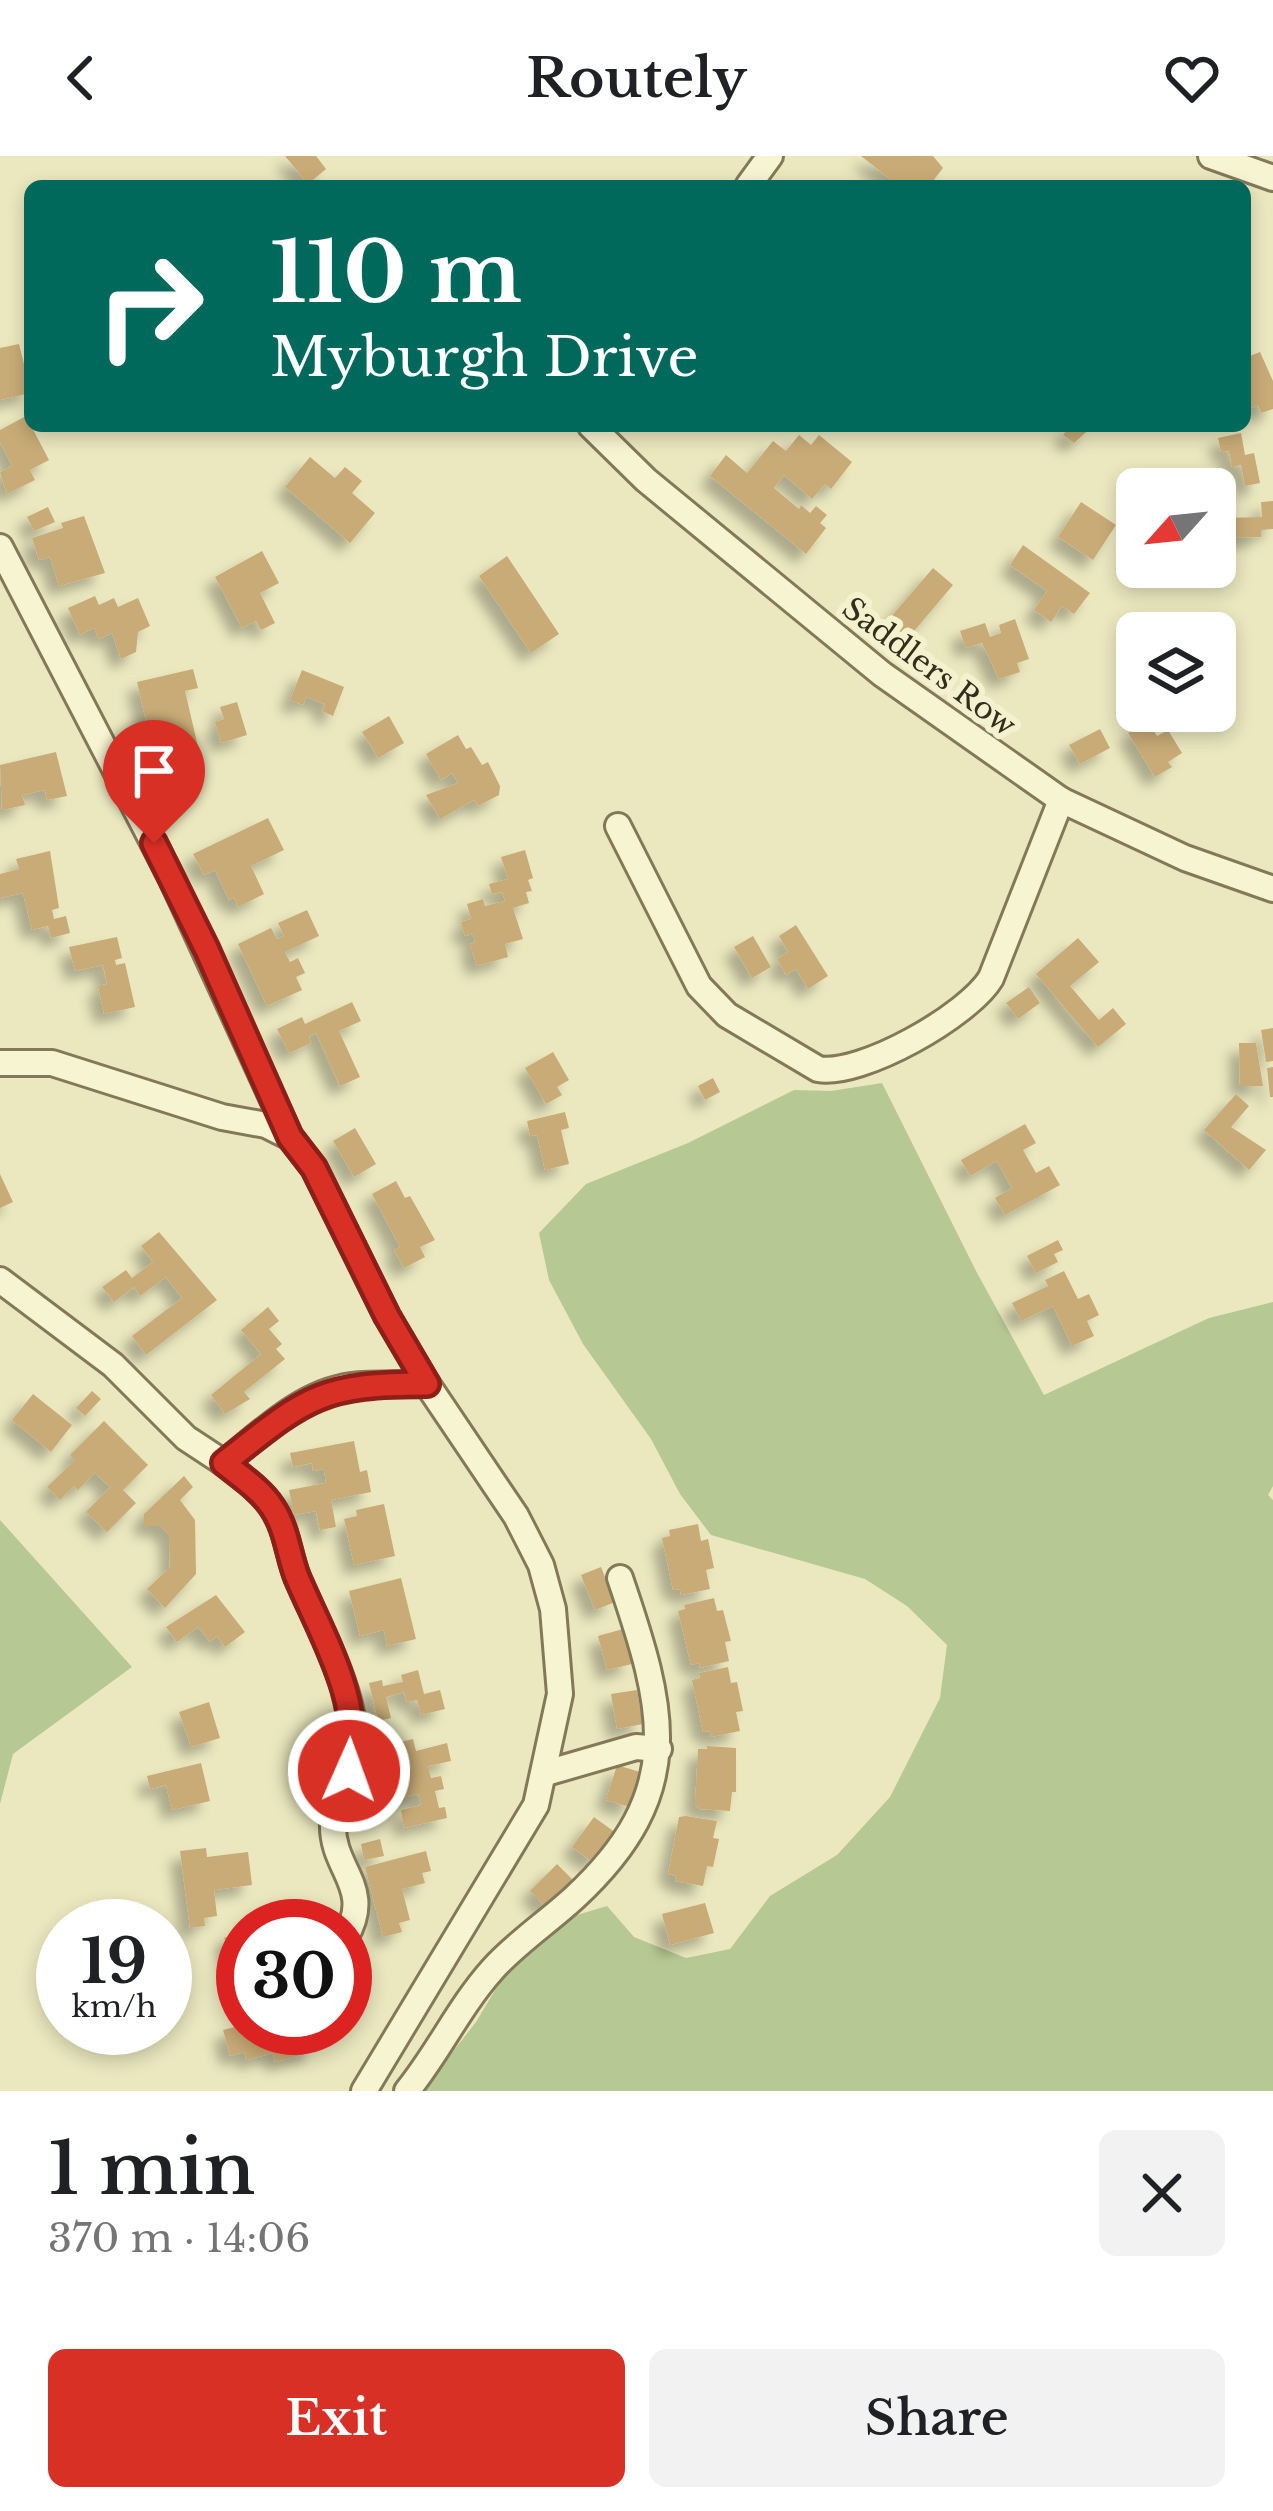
<!DOCTYPE html>
<html lang="en">
<head>
<meta charset="utf-8">
<style>
	:root { --surface:#fff; --page:#f2f2f2; --text:#202124; --muted:#757577; --accent:#d93025 }
	body { margin:0; font-family:"Libre Baskerville",serif; background:var(--page); color:var(--text); height:100vh; display:flex; flex-direction:column; font-size:45px; white-space:nowrap }
	* { box-sizing:border-box; margin:0 }
	p { font-size:39px; color:var(--muted) }
	.icon { flex:none; width:66px; height:66px; fill:none; stroke:currentColor; stroke-width:2; stroke-linecap:round; stroke-linejoin:round }
	.map { position:relative; height:1935px; overflow:hidden }
	.sheet { display:flex; flex-direction:column; background:var(--surface); flex:1 }
	.sheet>* { flex:none }
	.hud { position:absolute; left:24px; top:24px; width:1227px; height:252px; border-radius:18px; box-shadow:0 6px 18px #0003; background:#00695c; color:#fff; overflow:hidden }
	.needle { width:78px; rotate:243deg }
	.fabs { position:absolute; left:1116px; top:312px; display:grid; gap:24px }
	.fabs a { display:grid; place-items:center; width:120px; height:120px; border-radius:18px; background:var(--surface); box-shadow:0 6px 18px #0003; font-size:60px }
	.speed { position:absolute; left:36px; top:1743px; display:flex; gap:24px; font-size:60px; font-weight:700; text-align:center }
	.speed>* { display:grid; place-content:center; width:156px; height:156px; border-radius:50%; background:var(--surface); box-shadow:0 6px 18px #0003; line-height:1 }
	.speed small { font-size:30px; font-weight:400 }
	.speed .limit { border:18px solid #d22; background:#fff; color:#111 }
	.pin { position:absolute; display:grid; place-items:center; width:102px; height:102px; color:#fff; margin:-123px -51px; border-radius:50% 50% 50% 0; rotate:-45deg; box-shadow:0 0 12px #0007 }
	.pin .icon { rotate:45deg }
	.me { position:absolute; width:132px; margin:-66px; rotate:2deg; stroke-linejoin:round; filter:drop-shadow(0 0 9px #0008) }
	.turn { display:flex; align-items:center; gap:42px; height:252px; padding:0 48px; font-size:54px }
	.turn .icon { width:156px; height:156px; stroke-width:2.5 }
	.turn b { display:block; font-size:84px; line-height:102px }
	.round { display:grid; place-items:center; flex:none; width:126px; height:126px; border-radius:18px; background:var(--page) }
	.summary { display:flex; align-items:center; justify-content:space-between; height:204px; padding:0 48px }
	h1 { font-size:72px; font-weight:600; line-height:90px }
	.cta { display:flex; gap:24px; margin-top:auto; padding:24px 48px }
	.cta a { flex:1; height:138px; border-radius:18px; background:var(--accent); color:#fff; font-size:48px; font-weight:600; line-height:138px; text-align:center }
	.cta a+a { background:var(--page); color:var(--text) }
	header { display:flex; justify-content:space-between; align-items:center; height:156px; padding:0 48px; background:var(--surface); font-size:54px; font-weight:600 }
	.map>svg:first-child { display:block }
</style>
</head>
<body>
<header><svg class="icon" aria-label="back" viewBox="0 0 24 24"><path d="M15 5l-7 7 7 7"/></svg>Routely<svg class="icon" aria-label="heart" viewBox="0 0 24 24"><path d="M12 20l-8-8c-3-5 5-10 8-4 3-6 11-1 8 4z"/></svg></header>
<div class="map">
<svg width="1273" height="1935" viewBox="0 0 1273 1935">
	<defs>
		<filter id="shadow"><feDropShadow dx="-10" dy="10" stdDeviation="6" flood-color="#0004"/></filter>
	</defs>
	<rect width="100%" height="100%" fill="#ebe8bf"/>
	<!-- green -->
	<g fill="#b6c894">
		<path d="M882 927 976 1115 1044 1239 1209 1162 1273 1146V1330L1268 1339 1273 1344V1935H422L476 1866 514 1802 577 1759 607 1750 634 1781 686 1802 730 1793 770 1740 837 1699 890 1641 940 1542 947 1489 907 1450 865 1423 711 1379 680 1338 651 1283 583 1188 549 1124 539 1077 586 1028 688 987 794 934 831 935Z"/>
		<path d="M0 1364 132 1511 13 1598 0 1648Z"/>
	</g>
	<!-- building -->
	<g fill="#c8ab77" filter="url(#shadow)">
		<path d="M285 0H316L326 13 308 28Z"/>
		<path d="M861 0H933L943 12 933 25 940 30H899Z"/>
		<path d="M19 188 26 216 30 215V237L0 244V192Z"/>
		<path d="M1260 196 1273 225V253L1261 257 1258 249 1245 254V202Z"/>
		<path d="M26 260 49 304 30 314 35 324 7 338 0 316 12 310 0 286V274Z"/>
		<path d="M1070 270H1093L1074 287 1063 279Z"/>
		<path d="M1241 277 1245 299 1254 297 1260 327 1245 330 1241 309 1232 311 1229 295 1221 296 1218 282Z"/>
		<path d="M799 279 811 289 819 279 852 306 831 333 825 328 812 343 784 319 774 332 799 353 801 349 810 357 816 350 827 359 820 367 826 372 806 398 710 320 726 299 747 317 773 285 786 295Z"/>
		<path d="M310 301 335 322 345 311 362 325 352 337 375 357 350 387 285 331Z"/>
		<path d="M1273 345V373L1261 374V381L1227 382 1226 362 1262 361 1261 346Z"/>
		<path d="M1081 346 1116 369 1093 404 1058 381Z"/>
		<path d="M48 351 55 366 34 375 27 361Z"/>
		<path d="M84 360 105 417 59 430 50 401 39 404 32 382 63 372 61 367Z"/>
		<path d="M1023 389 1090 437 1074 458 1062 450 1051 466 1034 454 1047 435 1010 409Z"/>
		<path d="M262 395 279 427 260 437 275 467 261 474 256 465 242 472 215 421Z"/>
		<path d="M507 400 559 478 531 497 479 420Z"/>
		<path d="M933 412 953 429 909 481 889 463Z"/>
		<path d="M95 440 99 449 114 442 118 451 138 442 150 470 138 476 136 496 121 503 112 477 99 483 94 472 80 479 68 452Z"/>
		<path d="M1015 463 1029 503 1017 507 1020 516 999 523 982 487 966 492 960 475 985 467 990 481 1001 477 999 469Z"/>
		<path d="M193 513 198 532 185 535 199 595 173 601 166 574 149 578 137 526Z"/>
		<path d="M302 514 344 531 333 560 322 555 325 548 306 541 303 549 290 544Z"/>
		<path d="M237 546 247 579 221 587 215 566 224 563 220 551Z"/>
		<path d="M389 560 404 587 378 602 362 576Z"/>
		<path d="M1148 565 1157 580 1168 574 1182 597 1168 606 1172 611 1155 621 1128 577Z"/>
		<path d="M1100 573 1110 592 1080 608 1069 589Z"/>
		<path d="M458 579 466 593 471 591 482 609 488 606 500 630 499 639 478 650 474 644 440 663 426 639 458 627 452 617 441 624 426 598Z"/>
		<path d="M56 596 67 640 47 644 45 634 22 639 25 649 2 654 0 609Z"/>
		<path d="M268 662 284 694 251 710 264 738 238 751 234 741 229 744 215 714 204 719 193 698Z"/>
		<path d="M525 694 533 722 528 724 532 735 526 736 529 747 513 752 523 783 505 788 508 801 477 810 470 788 475 786 473 778 465 780 461 766 471 763 467 748 483 743 485 750 505 745 502 736 492 738 489 728 508 723 501 701Z"/>
		<path d="M50 695 59 752 52 754 54 763 66 760 70 777 51 782 48 770 32 774 23 737 0 742V718L19 713 16 703Z"/>
		<path d="M307 754 319 780 285 796 290 806 298 802 305 817 296 821 302 834 267 850 238 788 271 772 277 783 284 780 278 767Z"/>
		<path d="M796 769 828 820 808 833 796 813 786 819 777 803 788 796 779 780Z"/>
		<path d="M753 780 771 811 752 822 734 791Z"/>
		<path d="M117 781 122 802 115 804 116 809 125 807 135 851 104 858 98 830 107 828 103 809 75 815 69 791Z"/>
		<path d="M1078 782 1099 806 1070 830 1099 864 1113 852 1126 868 1098 891 1036 818Z"/>
		<path d="M1029 831 1040 847 1018 863 1006 847Z"/>
		<path d="M352 846 361 865 339 875 360 921 340 930 316 877 309 881 311 887 289 897 277 873 302 861 305 868Z"/>
		<path d="M1273 872V905L1266 906 1261 874Z"/>
		<path d="M1239 887H1256L1263 930H1240Z"/>
		<path d="M553 896 569 924 557 931 562 939 546 948 525 912Z"/>
		<path d="M1273 911V941H1270L1267 912Z"/>
		<path d="M713 922 720 936 705 944 698 930Z"/>
		<path d="M1236 938 1249 950 1231 971 1266 994 1249 1014 1204 974Z"/>
		<path d="M565 956 569 972 561 974 569 1008 545 1014 537 979 530 980 527 965Z"/>
		<path d="M1025 968 1036 987 1023 994 1036 1017 1049 1010 1060 1029 1005 1059 995 1042 1012 1032 997 1005 970 1020 961 1004Z"/>
		<path d="M355 972 376 1008 354 1021 333 985Z"/>
		<path d="M0 1018 13 1046 0 1052Z"/>
		<path d="M396 1025 405 1042 410 1040 435 1084 420 1091 425 1101 404 1112 394 1094 400 1091 372 1038Z"/>
		<path d="M159 1076 217 1144 146 1199 132 1180 182 1142 166 1121 140 1140 134 1131 114 1146 102 1131 126 1114 132 1122 153 1106 141 1090Z"/>
		<path d="M1058 1084 1063 1094 1054 1098 1058 1106 1036 1117 1027 1100Z"/>
		<path d="M1064 1115 1078 1143 1089 1138 1099 1159 1087 1165 1094 1180 1072 1190 1053 1150 1021 1165 1012 1147 1048 1130 1045 1124Z"/>
		<path d="M268 1151 279 1165 269 1173 282 1188 276 1193 285 1203 244 1236 250 1243 225 1258 211 1239 261 1198 241 1174Z"/>
		<path d="M92 1235 101 1243 85 1260 76 1252Z"/>
		<path d="M33 1238 72 1269 51 1296 12 1264Z"/>
		<path d="M104 1265 148 1309 123 1334 136 1347 107 1376 86 1356 110 1331 95 1317 78 1334 74 1330 60 1344 47 1331 75 1304 70 1299Z"/>
		<path d="M354 1285 360 1316 367 1314 371 1336 331 1344 336 1371 320 1374 316 1355 294 1359 289 1334 326 1327 324 1313 313 1315 312 1307 293 1311 290 1297Z"/>
		<path d="M184 1320 193 1331 180 1344 195 1364 196 1418 165 1452 147 1433 170 1411 169 1379 160 1370H144V1358Z"/>
		<path d="M384 1348 395 1400 354 1409 344 1363 357 1360 356 1354Z"/>
		<path d="M698 1368 701 1385 708 1383 714 1412 706 1414 710 1433 681 1439 680 1433 673 1434 662 1382 670 1380 669 1374Z"/>
		<path d="M601 1411 615 1446 595 1454 581 1419Z"/>
		<path d="M401 1422 416 1483 387 1490 384 1474 360 1480 349 1435Z"/>
		<path d="M216 1439 245 1476 225 1491 217 1480 210 1486 198 1471 177 1486 166 1471Z"/>
		<path d="M714 1442 717 1455 723 1454 731 1485 725 1486 729 1505 700 1512 699 1507 691 1509 678 1455 685 1453 684 1449Z"/>
		<path d="M623 1473 632 1508 607 1514 598 1480Z"/>
		<path d="M728 1511 731 1527 737 1526 743 1555 736 1556 740 1575 711 1581 710 1575 703 1576 692 1524 700 1522 699 1517Z"/>
		<path d="M418 1514 424 1538 440 1534 445 1553 421 1559 417 1544 407 1546 404 1536 386 1541 391 1562 378 1565 369 1527 382 1524 383 1530 403 1526 401 1519Z"/>
		<path d="M637 1534 643 1568 617 1573 611 1538Z"/>
		<path d="M209 1546 220 1582 191 1591 179 1556Z"/>
		<path d="M413 1583 416 1595 447 1587 451 1605 428 1610 431 1622 441 1620 444 1633 435 1635 439 1652 445 1651 447 1662 404 1672 401 1654 421 1649 418 1638 401 1642 399 1633 408 1631 406 1623 394 1626 391 1617 406 1613 403 1599 372 1606 369 1594Z"/>
		<path d="M707 1590 736 1592V1636H732L730 1655 700 1653 695 1649 698 1593H707Z"/>
		<path d="M201 1607 210 1645 172 1654 166 1629 150 1633 147 1620Z"/>
		<path d="M617 1609 640 1616 630 1651 606 1644Z"/>
		<path d="M686 1660 717 1665 713 1682 719 1683 713 1711 707 1710 703 1730 675 1725 676 1720 668 1718 679 1661Z"/>
		<path d="M594 1661 616 1677 594 1707 572 1691Z"/>
		<path d="M380 1683 384 1700 364 1704 361 1688Z"/>
		<path d="M206 1692 207 1701 248 1696 252 1729 214 1734 217 1760 204 1762 205 1770 190 1772 180 1695Z"/>
		<path d="M426 1695 431 1715 422 1717 425 1727 402 1733 410 1764 399 1767 402 1776 383 1781 365 1711Z"/>
		<path d="M557 1708 575 1726 548 1753 530 1735Z"/>
		<path d="M705 1747 714 1777 670 1789 662 1758Z"/>
		<path d="M278 1760 282 1770H254Z"/>
		<path d="M243 1774V1828L224 1782Z"/>
		<path d="M243 1869 298 1872 300 1880 311 1877 316 1895 275 1906 273 1897 247 1904 244 1896 230 1900 223 1874Z"/>
	</g>
	<g fill="none" stroke-linecap="round" stroke-linejoin="round">
		<!-- minor casing -->
		<g stroke="#837959" stroke-width="30">
			<g id="minor">
				<path d="M1211 0 1273 22"/>
				<path d="M748 30 770 0"/>
				<path d="M591 270 646 324 882 518 1061 644 1185 702 1273 733"/>
				<path d="M0 391 171 721 290 981"/>
				<path d="M618 670 699 830 727 859 818 913C861 921 969 859 991 822L1061 644"/>
				<path d="M0 907H52L222 961 266 969 290 981 314 1012 387 1160 427 1228 516 1360 541 1409 553 1453 560 1538 536 1649 364 1935"/>
				<path d="M0 1124 113 1209 186 1282 224 1307C262 1277 301 1237 351 1230 376 1227 402 1229 427 1228"/>
				<path d="M224 1307C241 1321 260 1333 272 1351 287 1373 288 1397 297 1421 315 1463 352 1532 354 1577 355 1610 334 1638 333 1667 331 1714 375 1731 345 1782"/>
				<path d="M546 1617 636 1591 659 1593"/>
				<path d="M407 1935C438 1897 459 1851 492 1814 516 1787 548 1766 575 1741 688 1636 665 1554 620 1422"/>
			</g>
		</g>
		<!-- minor -->
		<use href="#minor" stroke="#f7f4d2" stroke-width="24"/>
	</g>
	<g fill="none" stroke-linecap="round" stroke-linejoin="round">
		<!-- route casing -->
		<g stroke="#8d1f18" stroke-width="30">
			<path id="route" d="M154 687 207 794 290 981 314 1012 387 1160 427 1228C319 1228 306 1242 224 1307 241 1321 260 1333 272 1351 287 1373 288 1398 297 1421 323 1482 364 1548 349 1615"/>
		</g>
		<!-- route -->
		<use href="#route" stroke="#d93025" stroke-width="21"/>
	</g>
	<g text-anchor="middle" stroke-width="12" stroke-linejoin="round" paint-order="stroke">
		<!-- street labels -->
		<g font-size="30" fill="#332d1c" stroke="#f3f1ce">
			<text transform="translate(929 511) rotate(37)" y="10">Saddlers Row</text>
		</g>
	</g>
</svg>
<div class="fabs">
<a><svg class="needle" viewBox="-14 -14 28 28"><path d="M0-13l5 13h-10z" fill="#e53935"/><path d="M0 13l5-13h-10z" fill="#757577"/></svg></a>
<a><svg class="icon" aria-label="layers" viewBox="0 0 24 24"><path d="M12 4l9 5-9 5-9-5zM3 14l9 5 9-5"/></svg></a>
</div>
<div class="speed"><div>19<small>km/h</small></div><div class="limit">30</div></div>
<div class="pin" style="left:154px;top:687px;background:#d93025"><svg class="icon" aria-label="arrive" viewBox="0 0 24 24"><path d="M6 21V4h12l-3 4 3 4H6"/></svg></div>
<svg class="me" style="left:349px;top:1615px" viewBox="-20 -20 40 40"><circle r="17" fill="#d93025" stroke="#fff" stroke-width="3"/><path d="M0-11L8 9 0 5-8 9z" fill="#fff"/></svg>
<div class="hud">
<div class="turn"><svg class="icon" aria-label="right" viewBox="0 0 24 24"><path d="M7 20v-9h11M14 6l5 5-5 5"/></svg><div><b>110 m</b>Myburgh Drive</div></div>
</div>
</div>
<section class="sheet">
<div class="summary"><div><h1>1 min</h1><p>370 m · 14:06</p></div><a class="round"><svg class="icon" aria-label="close" viewBox="0 0 24 24"><path d="M6 6l12 12M18 6L6 18"/></svg></a></div>
<div class="cta"><a>Exit</a><a>Share</a></div>
</section>
</body>
</html>
